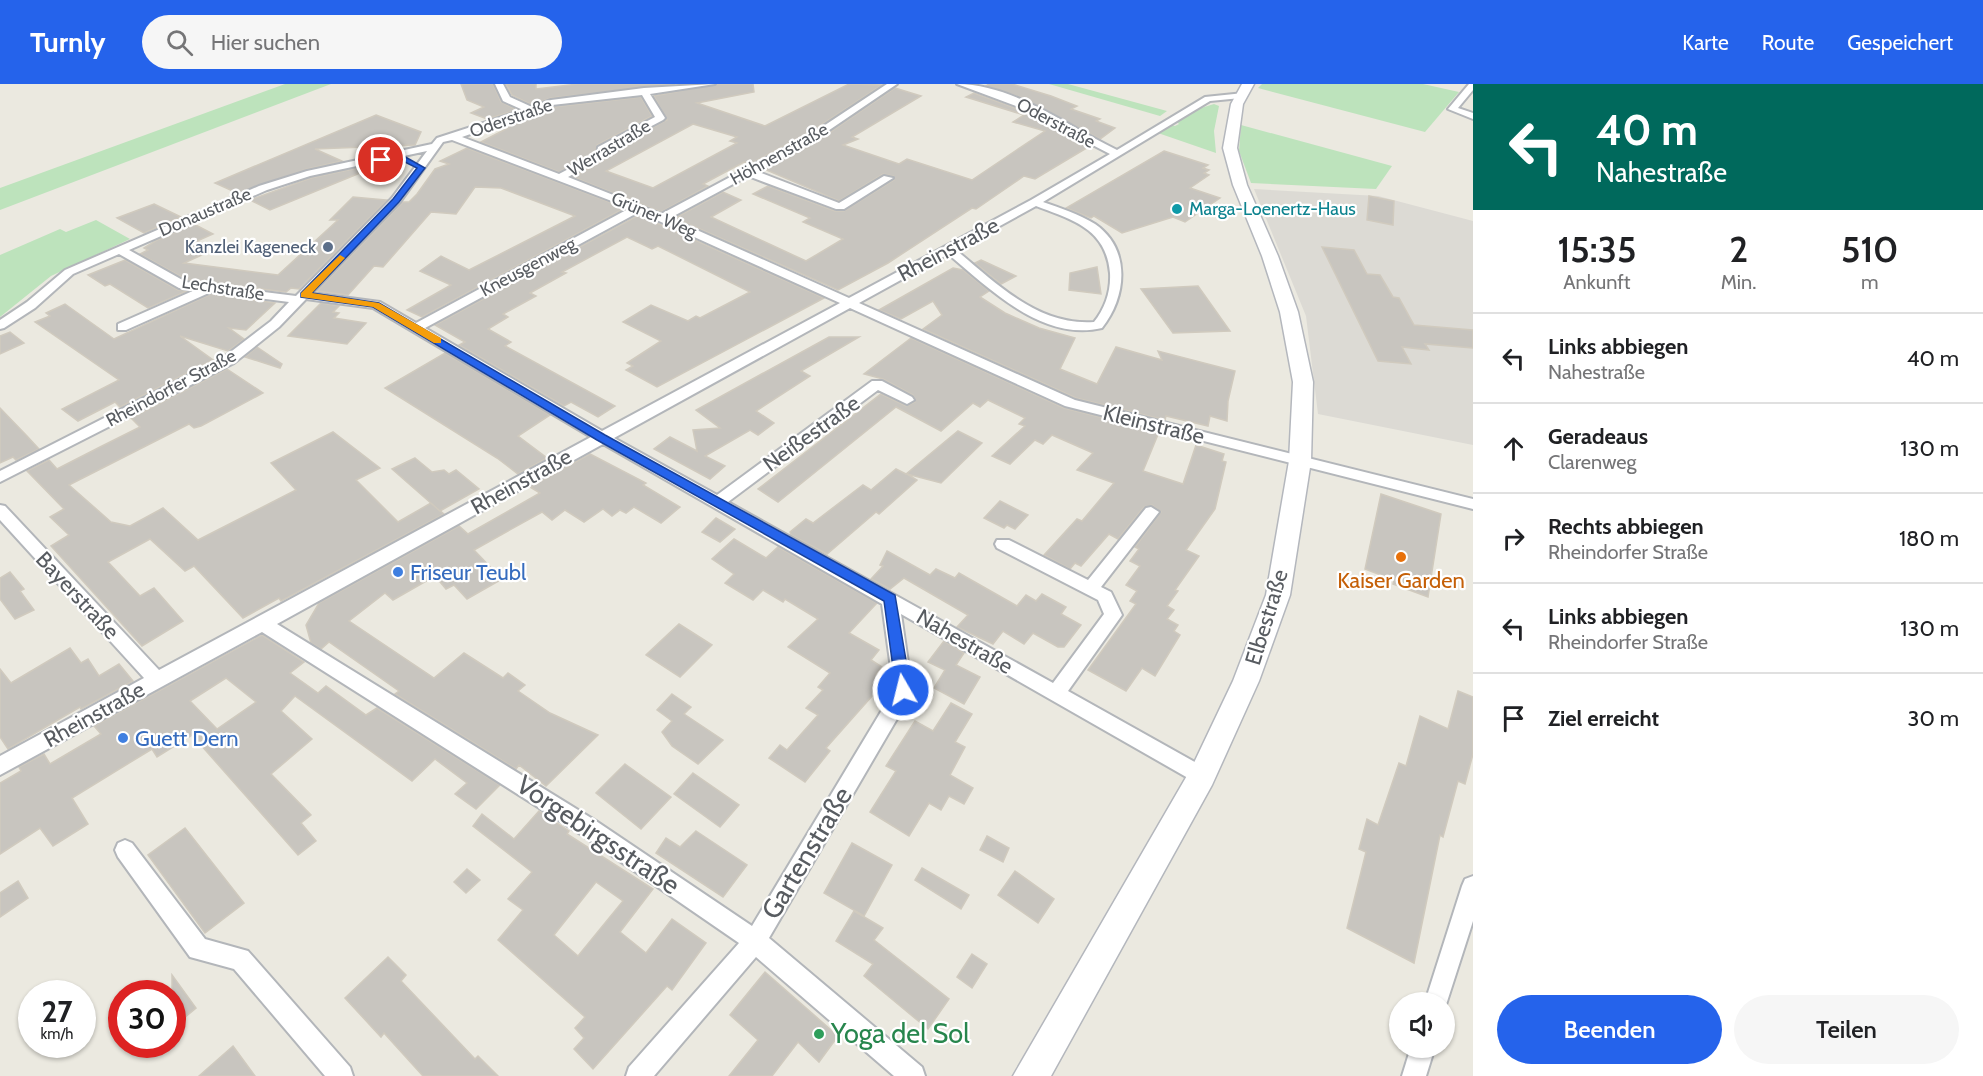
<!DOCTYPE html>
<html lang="de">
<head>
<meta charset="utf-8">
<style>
	:root { --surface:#fff; --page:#f6f6f6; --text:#202124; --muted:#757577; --line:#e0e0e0; --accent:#2563eb }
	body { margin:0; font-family:Cabin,sans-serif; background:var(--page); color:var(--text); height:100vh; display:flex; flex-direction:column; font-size:22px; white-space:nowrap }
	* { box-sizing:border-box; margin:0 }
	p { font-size:20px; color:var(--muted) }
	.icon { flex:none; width:33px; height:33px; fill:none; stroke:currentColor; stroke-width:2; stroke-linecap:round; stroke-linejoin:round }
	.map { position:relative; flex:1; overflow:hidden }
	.panel { display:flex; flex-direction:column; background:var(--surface); width:510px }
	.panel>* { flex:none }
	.top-card { background:#00695c; color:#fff; overflow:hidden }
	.controls { position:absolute; left:1389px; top:908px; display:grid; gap:12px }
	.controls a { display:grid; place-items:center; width:66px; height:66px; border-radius:50%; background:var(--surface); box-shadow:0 2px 4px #0004; font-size:30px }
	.speed { position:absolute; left:18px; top:896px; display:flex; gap:12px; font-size:30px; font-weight:700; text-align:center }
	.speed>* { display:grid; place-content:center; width:78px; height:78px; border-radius:50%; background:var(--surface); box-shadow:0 2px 4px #0004; line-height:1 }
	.speed small { font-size:15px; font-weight:400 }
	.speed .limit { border:9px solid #d22; background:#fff; color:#111 }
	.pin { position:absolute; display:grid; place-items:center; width:51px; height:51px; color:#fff; margin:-26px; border:3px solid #fff; border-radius:50%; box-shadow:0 2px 6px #0007 }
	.me { position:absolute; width:66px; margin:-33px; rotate:352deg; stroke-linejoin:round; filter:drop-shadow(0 0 4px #0008) }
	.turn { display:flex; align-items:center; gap:21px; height:126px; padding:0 24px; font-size:27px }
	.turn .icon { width:78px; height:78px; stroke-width:2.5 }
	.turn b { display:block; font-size:42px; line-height:51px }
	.eta { display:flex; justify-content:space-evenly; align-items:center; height:102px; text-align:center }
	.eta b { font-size:36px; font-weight:600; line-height:42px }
	.cta { display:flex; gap:12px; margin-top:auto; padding:12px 24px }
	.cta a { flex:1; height:69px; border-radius:36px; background:var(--accent); color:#fff; font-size:24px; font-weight:600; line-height:69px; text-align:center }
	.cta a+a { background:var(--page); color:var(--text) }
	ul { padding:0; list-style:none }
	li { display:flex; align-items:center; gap:18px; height:90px; padding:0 24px; border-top:2px solid var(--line) }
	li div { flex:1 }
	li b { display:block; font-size:22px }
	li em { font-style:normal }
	header { display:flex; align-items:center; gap:36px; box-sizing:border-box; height:84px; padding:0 30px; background:var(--accent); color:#fff }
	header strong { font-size:28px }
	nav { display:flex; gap:33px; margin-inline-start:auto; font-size:21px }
	.search { width:420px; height:54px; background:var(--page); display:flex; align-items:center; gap:15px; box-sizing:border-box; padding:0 21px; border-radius:33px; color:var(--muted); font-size:22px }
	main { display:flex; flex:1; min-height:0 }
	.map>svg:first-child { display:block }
</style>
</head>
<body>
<header>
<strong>Turnly</strong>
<div class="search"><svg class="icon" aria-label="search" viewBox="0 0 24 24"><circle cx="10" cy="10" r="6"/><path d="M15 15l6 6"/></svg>Hier suchen</div>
<nav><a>Karte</a><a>Route</a><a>Gespeichert</a></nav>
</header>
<main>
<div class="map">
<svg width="1473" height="992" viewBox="0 0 1473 992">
	<rect width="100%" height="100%" fill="#ebe9e0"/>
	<!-- industrial -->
	<path fill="#dcdad4" d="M1254 105 1378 112 1473 137V361L1318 330 1306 232Z"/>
	<!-- green -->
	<g fill="#bde3bc">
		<path d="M285 0H331L0 126V104Z"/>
		<path d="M1049 0H1068L1167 27 1160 32Z"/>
		<path d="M1262 0H1423L1459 8 1425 48 1258 4Z"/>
		<path d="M1214 20 1219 22 1214 47 1216 69 1158 49 1172 41 1175 42 1179 40 1177 38 1201 24Z"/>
		<path d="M1241 41 1392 82 1376 105 1251 99 1239 67Z"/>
		<path d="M96 136 130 155 51 192 0 233V171L60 145 66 148Z"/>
	</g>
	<!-- building -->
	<g fill="#c8c5bf" stroke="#d0cabe" stroke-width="1.5" fill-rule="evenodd">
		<path d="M461 0H493L501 18 517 26 487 35 471 29 484 23 467 16Z"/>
		<path d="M506 0H536V5L578 0H675L551 14 532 21 512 11Z"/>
		<path d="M717 0H753L754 8 697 19 765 42 849 0 882 1 812 47 750 80 744 78 703 100 708 102 661 128 573 93 606 75 608 67 667 36 654 12ZM693 40 737 53 730 57 737 59 653 104 606 87Z"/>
		<path d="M989 0H1012L1051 12 1077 22 1071 25 1100 35 1096 37 1115 44 1100 55 1020 13 986 2Z"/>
		<path d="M895 4 921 12 852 53 858 55 843 61 899 80 907 75 972 96 1045 47 1013 38 1024 31 966 13 974 9 1018 25 1090 62 1035 95 1024 92 976 125 972 124 888 179 838 206 675 134 723 108 741 116 711 133 806 177 843 155 803 138 810 134 753 110 768 102 835 127H844L894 96 893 92 883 90 839 117 764 85 820 55Z"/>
		<path d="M641 13 652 32 597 61 595 69 559 88 481 58 508 44 501 41 553 23Z"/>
		<path d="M376 31 421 48 415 61 315 65 342 77 307 85 237 109 215 99Z"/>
		<path d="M467 64 625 124 422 233 407 226 451 201 420 187 441 172 469 186 575 132 501 104 475 103 456 130 431 128 383 183 374 182 348 211 317 207 403 118H409L417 110 435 85 449 80 440 77Z"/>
		<path d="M1164 67 1208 81 1203 84 1209 86 1204 89 1209 91 1190 104 1220 114 1185 138 1173 133 1122 149 1094 132 1091 134 1066 124Z"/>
		<path d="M358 84 365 87 270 126 250 116 311 94Z"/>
		<path d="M1369 112 1394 117 1393 141 1367 136Z"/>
		<path d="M353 113 387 116 299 205 291 204 286 208 187 196 140 170 148 166 144 164 157 156 194 140 213 150 197 157 213 166 184 179 278 191 338 136H330Z"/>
		<path d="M154 120 181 133 144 149 117 134Z"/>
		<path d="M639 131 824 214 657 303 626 286 633 282 627 279 661 257 623 238 651 221 688 237 696 232 700 234 750 208 658 162 652 165 627 153 562 188 566 189 530 209 536 212 503 230 508 233 488 245 511 258 505 262 615 322 598 333 571 318 564 322 459 261 465 258 435 241Z"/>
		<path d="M1322 163 1354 166 1367 190 1380 191 1393 213 1399 214 1414 241 1473 246V264L1425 260 1429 266 1402 263 1411 280 1378 277Z"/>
		<path d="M125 176 178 206 187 207 148 224 110 200 105 202 88 191Z"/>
		<path d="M981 176 1016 192 1001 200 975 179Z"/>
		<path d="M1097 183 1101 210 1069 206 1070 189Z"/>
		<path d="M953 184 963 186 989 207 980 213 1005 229 1039 244 1075 254 1060 285 1097 300 1116 263 1162 276 1158 267 1235 287 1228 317 1227 337 1210 332 1208 342 1166 332 1165 336 1076 314 923 245 942 231 933 217 901 235 879 226Z"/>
		<path d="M1198 202 1230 247 1173 249 1141 205Z"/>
		<path d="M211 210 275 219 246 246 229 244 244 255 228 267 180 252 213 276 120 323 115 318 78 337 62 325 119 296 35 238 50 232 46 229 65 220 114 255Z"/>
		<path d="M321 219 339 222 333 228 339 229 334 234 366 239 347 260 288 252Z"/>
		<path d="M10 248 24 259 0 270V252Z"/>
		<path d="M829 253H859L801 287 810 292 756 327 774 339 758 351 750 346 705 372 725 382 710 395 654 365 670 353 697 367 693 346 720 344 696 326Z"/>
		<path d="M911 254 1064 324 1159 348 1143 387 1183 400 1196 361 1224 370 1222 377 1226 378 1215 425 1186 466 1199 472 1175 506 1178 507 1167 522 1174 526 1167 535 1178 541 1174 547 1180 551 1155 592 1142 584 1126 607 1088 586 1136 520 1130 517 1137 507 1126 501 1140 482 1130 477 1139 465 1135 463 1161 428 1152 421 1144 423 1118 455 1109 450 1081 482 1075 479 1070 485 1044 471 1077 435 1082 437 1114 399 1077 386 1093 369 1052 351 1043 360 1035 356 1010 380 992 372 1025 342 1019 340 1025 334 988 316 980 323 973 319 941 347 896 323 778 418 758 405 881 310 906 322 915 318 913 311 883 295 864 290Z"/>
		<path d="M257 263 282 280 280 284 245 273Z"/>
		<path d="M445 269 550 331 518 352 547 374 518 390 497 374 385 304Z"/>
		<path d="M227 285 263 309 201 342 194 344 189 340 69 401 111 438 130 442 163 424 198 456 296 406 271 379 333 348 380 384 356 396 398 438 431 419 444 430 281 517 279 514 243 534 194 482 185 487 150 455 108 478 140 512 154 504 183 537 142 562 51 462 69 451 50 433 64 425 27 387 49 376 57 385 100 363 140 343 131 334Z"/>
		<path d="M0 324 27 352 39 365 16 376 13 373 0 379Z"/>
		<path d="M958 347 982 359 941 399 907 390 917 396 879 430 876 428 827 470 791 451 790 448 806 435 813 439 863 401 871 406 896 385 906 390Z"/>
		<path d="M590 370 646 399 643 401 680 423 661 439 634 423 626 429 620 426 612 432 603 425 584 438 565 426 552 436 542 428 474 466 502 495 467 515 454 501 446 505 435 492 393 516 385 509 349 537 434 594 464 569 503 594 508 589 525 601 518 607 550 629 598 651 546 702 519 681 516 685 395 610 399 607 329 558 321 565 311 559 306 541 319 519 459 442 468 450 540 409 530 403Z"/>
		<path d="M415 374 432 388 444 386 449 390 456 386 479 405 440 427 392 385Z"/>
		<path d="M1381 410 1441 430 1428 513 1393 500 1394 496 1365 485Z"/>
		<path d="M1000 417 1028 431 1015 445 1007 441 1004 444 984 434Z"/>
		<path d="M716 434 735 445 720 458 702 448Z"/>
		<path d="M734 455 766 474 778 463 877 519 849 549 879 566 871 576 882 583 876 590 891 600 880 615 873 611 826 664 830 667 805 698 769 674 780 661 787 666 818 631 806 624 823 606 818 603 830 589 788 563 818 535 785 515 783 518 763 506 753 516 725 499 734 490 712 475Z"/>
		<path d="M887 467 930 491 936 485 955 494 959 489 1017 522 1026 511 1036 517 1042 510 1066 523 1061 530 1081 541 1064 563H1058L1033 549 1024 560 1003 547 993 560 957 543 968 531 904 494 890 505 871 495 883 482 880 481Z"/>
		<path d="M10 488 24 505 20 507 34 526 15 535 0 515V494Z"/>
		<path d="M679 540 712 561 680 593 646 571Z"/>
		<path d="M262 551 304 578 290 589 318 609 326 602 366 631 377 624 500 701 476 725 455 710 467 699 435 675 412 697 295 612 281 627 312 655 271 690 311 731 301 739 316 757 298 771 192 651 157 673 152 665 72 714 88 740 53 762 40 744 0 770V699L21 687 19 683 44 670 50 680 101 650 94 642ZM226 594 256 618 217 645 190 617Z"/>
		<path d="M944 557 964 569 956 581 980 593 964 620 934 604 945 586 928 578Z"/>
		<path d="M70 564 81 579 88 575 99 592 119 580 133 597 81 625 80 623 8 665 0 653V585L11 599Z"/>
		<path d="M1458 607 1473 613V670L1465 700 1458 697 1443 753 1440 751 1414 879 1347 844 1366 768 1359 765 1367 735 1378 741 1399 679 1406 682 1420 632 1448 645Z"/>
		<path d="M672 610 691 623 684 630 723 656 698 680 672 662 662 648 672 637 657 626Z"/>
		<path d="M951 619 972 630 955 658 965 663 950 691 973 704 964 720 949 712 941 726 929 719 909 752 870 728 896 687 886 682 915 637 933 647Z"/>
		<path d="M625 680 671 713 641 745 596 709Z"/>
		<path d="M693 689 739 721 720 743 674 710Z"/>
		<path d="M539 727 569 747 567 750 653 805 620 848 646 869 672 835 706 859 672 906 667 902 593 985 574 965 584 954 575 944 585 933 498 856 523 826 508 815 532 788 473 742 482 730 514 755ZM596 798 623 817 578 872 554 851Z"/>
		<path d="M185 744 244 819 205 849 148 771Z"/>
		<path d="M696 747 747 781 723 813 656 769 666 754 680 763Z"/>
		<path d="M987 752 1009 764 1003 778 980 766Z"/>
		<path d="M852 759 892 781 864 832 824 809Z"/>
		<path d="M922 784 969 811 961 825 915 796Z"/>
		<path d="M467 785 480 796 466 809 454 798Z"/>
		<path d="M1015 787 1054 815 1038 839 998 811Z"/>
		<path d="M18 797 28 814 0 833V809Z"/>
		<path d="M854 827 883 844 874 856 949 915 928 945 864 892 873 880 836 857Z"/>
		<path d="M972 870 987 880 972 904 957 893Z"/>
		<path d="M388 873 406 891 401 897 475 975 478 972 498 992H423L384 949 381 953 345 914Z"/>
		<path d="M765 888 838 952 819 978 798 958 772 992H729L758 956 730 931Z"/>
		<path d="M172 891 196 924 172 944Z"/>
		<path d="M233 962 255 992H199Z"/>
	</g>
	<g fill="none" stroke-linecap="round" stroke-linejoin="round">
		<!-- minor casing -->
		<g stroke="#b3b6ba" stroke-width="4">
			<g id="minor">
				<path d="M495 0H503L510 13 532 23 551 16 644 4 715 0 650 10 665 34 663 36 606 66 605 73 568 93 661 130 813 49 887 0H897L819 53 756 87 839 119 884 92 893 94 844 125H836L748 92 670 134 849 214 1031 116 1110 70 1019 23 957 0C1013 0 1067 42 1117 66L1205 13 1244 9 1245 11 1241 14 1210 17 1043 118C1060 124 1079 130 1095 140 1131 165 1127 212 1102 244 1042 258 990 205 948 170L859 219 1075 316 1473 415V425L1065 322 850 224 614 354 717 411 872 297H882L912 313 914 316 907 320 878 306 728 418 1053 599 1104 530 1098 516 997 464 995 460 997 456H1009L1088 496 1146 424 1151 423 1159 428 1101 503 1111 508 1122 531 1068 607 1209 686 1212 692 1209 698 1202 701 1195 698 901 530 912 606 908 616 769 854 922 983 925 992H894L756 873 654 992H626L629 983 739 859 582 751 262 548 0 691V672L144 594 0 436V421L5 422 159 586 591 353 373 224 306 215 279 243 234 279 0 398V387L224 273 271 237 289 218 211 208 126 246H118V240L195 206 179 204 119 170 73 190 35 224 4 244 0 245V236L27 218 65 186 259 102 307 87 432 60 437 54 523 26 503 17ZM642 11 655 33 598 63 597 70 559 90 462 53 552 21ZM452 56 630 124 416 239 380 218 312 209 400 118 443 58ZM427 67 392 114 296 212 186 198 129 166 267 106 310 92ZM1036 122C1072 136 1106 144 1110 189 1111 207 1105 224 1094 238 1038 242 996 199 956 166ZM639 128 840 219 602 347 425 244ZM603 360 882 520 894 606 752 842 596 737 277 540Z"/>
				<path d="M1469 0H1473V6L1458 24 1473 29V35L1448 25Z"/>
				<path d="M125 756 132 759 205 855 248 867 350 983 353 992H325L234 885 190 873 118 773 115 766 118 759Z"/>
				<path d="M1473 792V837L1444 927V918H1425L1462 802 1465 795Z"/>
				<path d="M1411 963H1435L1426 992H1402Z"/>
			</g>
		</g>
		<!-- secondary casing -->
		<g stroke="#b4b7bd" stroke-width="3">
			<path id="secondary" d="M1242 0H1254L1243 20 1237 64 1247 101 1278 172 1298 228 1313 298 1311 377 1290 511 1259 597 1212 701 1051 992H1013L1192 683 1233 597 1266 511 1289 377 1293 298 1280 228 1262 172 1233 101 1223 64 1231 20Z"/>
		</g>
		<!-- minor -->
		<use href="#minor" fill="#fff" fill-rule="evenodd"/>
		<!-- secondary -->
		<use href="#secondary" fill="#fff" fill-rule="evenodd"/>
	</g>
	<!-- route -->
	<path fill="#2563eb" stroke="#184099" stroke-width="1.5" d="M400 70 425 84 399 118 312 209 379 219 605 351 895 511 911 606 908 610H898L896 606 884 517 597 356 373 223 301 213V209L393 115 417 84 399 75 381 79 377 76Z"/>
	<!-- slow -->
	<path fill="#f59e0b" d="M340 171 345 174 343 176 312 209 379 219 441 254V259H434L373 223 301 213V209Z"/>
	<!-- markers -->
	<circle fill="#0f9aa8" stroke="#fff" stroke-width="2" cx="1177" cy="125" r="6"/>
	<circle fill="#5c6f8a" stroke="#fff" stroke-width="2" cx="328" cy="163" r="6"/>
	<circle fill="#e8710a" stroke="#fff" stroke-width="2" cx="1401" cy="473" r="6"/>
	<g fill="#3f7fe0" stroke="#fff" stroke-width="2">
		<circle cx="398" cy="488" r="6"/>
		<circle cx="123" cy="654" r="6"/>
	</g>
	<circle fill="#2e9e5b" stroke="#fff" stroke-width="2" cx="819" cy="950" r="6"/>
	<g text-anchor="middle" stroke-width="4.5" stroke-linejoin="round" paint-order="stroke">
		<!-- far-street labels -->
		<g font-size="18" fill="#585c61" stroke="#fff">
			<text transform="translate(511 34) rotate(-19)" y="6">Oderstraße</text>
			<text transform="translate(1056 39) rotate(28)" y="6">Oderstraße</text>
			<text transform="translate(609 64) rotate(-31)" y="6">Werrastraße</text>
			<text transform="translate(779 70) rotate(-29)" y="6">Höhnenstraße</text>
			<text transform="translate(205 128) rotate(-23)" y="6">Donaustraße</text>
			<text transform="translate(654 131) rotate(23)" y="6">Grüner Weg</text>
			<text transform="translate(528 183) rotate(-28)" y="6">Kneusgenweg</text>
			<text transform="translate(223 204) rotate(9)" y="6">Lechstraße</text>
			<text transform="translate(171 304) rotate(-28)" y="6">Rheindorfer Straße</text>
		</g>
		<!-- far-culture labels -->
		<g font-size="18" fill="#0d838f" stroke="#fff" text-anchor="start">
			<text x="1189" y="131">Marga-Loenertz-Haus</text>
		</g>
		<!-- far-service labels -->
		<g font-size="18" fill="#4e5e75" stroke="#fff" text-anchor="end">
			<text x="316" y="169">Kanzlei Kageneck</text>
		</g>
		<!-- street labels -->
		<g font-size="22" fill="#585c61" stroke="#fff">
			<text transform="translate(948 165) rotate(-28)" y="8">Rheinstraße</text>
			<text transform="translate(1154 340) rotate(14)" y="8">Kleinstraße</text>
			<text transform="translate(811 349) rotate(-36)" y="8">Neißestraße</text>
			<text transform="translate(521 397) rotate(-29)" y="8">Rheinstraße</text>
			<text transform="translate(78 511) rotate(47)" y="8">Bayerstraße</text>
			<text transform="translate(1266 533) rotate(-73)" y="8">Elbestraße</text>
			<text transform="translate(965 557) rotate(30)" y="8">Nahestraße</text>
			<text transform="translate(94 630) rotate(-29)" y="8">Rheinstraße</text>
		</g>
		<!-- shop labels -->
		<g font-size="22" fill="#366cbe" stroke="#fff" text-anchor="start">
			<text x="410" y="496">Friseur Teubl</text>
			<text x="135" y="662">Guett Dern</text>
		</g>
		<!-- food labels -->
		<g font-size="22" fill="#c56008" stroke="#fff">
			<text x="1401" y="504">Kaiser Garden</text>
		</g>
		<!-- near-street labels -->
		<g font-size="27" fill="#585c61" stroke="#fff">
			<text transform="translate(598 751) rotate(34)" y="9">Vorgebirgsstraße</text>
			<text transform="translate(807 769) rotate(-59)" y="9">Gartenstraße</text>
		</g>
		<!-- near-leisure labels -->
		<g font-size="27" fill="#27864d" stroke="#fff" text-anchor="start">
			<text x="831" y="959">Yoga del Sol</text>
		</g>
	</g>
</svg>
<div class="controls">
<a><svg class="icon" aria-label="sound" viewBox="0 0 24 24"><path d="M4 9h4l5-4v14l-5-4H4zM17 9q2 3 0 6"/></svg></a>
</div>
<div class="speed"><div>27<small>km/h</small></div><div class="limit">30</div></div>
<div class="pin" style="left:381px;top:76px;background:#d93025"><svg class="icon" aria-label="arrive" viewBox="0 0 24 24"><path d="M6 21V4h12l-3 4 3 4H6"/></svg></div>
<svg class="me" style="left:903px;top:606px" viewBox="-20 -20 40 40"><circle r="17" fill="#2563eb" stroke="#fff" stroke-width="3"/><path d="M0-11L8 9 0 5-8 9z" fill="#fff"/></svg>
</div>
<section class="panel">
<div class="top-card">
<div class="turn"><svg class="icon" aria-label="left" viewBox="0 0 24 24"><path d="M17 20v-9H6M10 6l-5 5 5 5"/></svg><div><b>40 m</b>Nahestraße</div></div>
</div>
<div class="eta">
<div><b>15:35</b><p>Ankunft</p></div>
<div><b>2</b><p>Min.</p></div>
<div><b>510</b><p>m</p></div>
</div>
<ul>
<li><svg class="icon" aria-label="left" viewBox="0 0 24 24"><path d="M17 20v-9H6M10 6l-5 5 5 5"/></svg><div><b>Links abbiegen</b><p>Nahestraße</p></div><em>40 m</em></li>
<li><svg class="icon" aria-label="ahead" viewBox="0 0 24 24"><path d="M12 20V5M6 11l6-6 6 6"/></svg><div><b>Geradeaus</b><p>Clarenweg</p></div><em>130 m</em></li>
<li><svg class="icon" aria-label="right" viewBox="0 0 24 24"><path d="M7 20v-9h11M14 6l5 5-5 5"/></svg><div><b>Rechts abbiegen</b><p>Rheindorfer Straße</p></div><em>180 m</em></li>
<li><svg class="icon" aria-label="left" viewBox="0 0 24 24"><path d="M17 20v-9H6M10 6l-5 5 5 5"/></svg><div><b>Links abbiegen</b><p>Rheindorfer Straße</p></div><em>130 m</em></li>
<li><svg class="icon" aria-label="arrive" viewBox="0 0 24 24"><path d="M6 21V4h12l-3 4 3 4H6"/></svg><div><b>Ziel erreicht</b></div><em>30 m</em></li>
</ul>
<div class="cta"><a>Beenden</a><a>Teilen</a></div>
</section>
</main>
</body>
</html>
